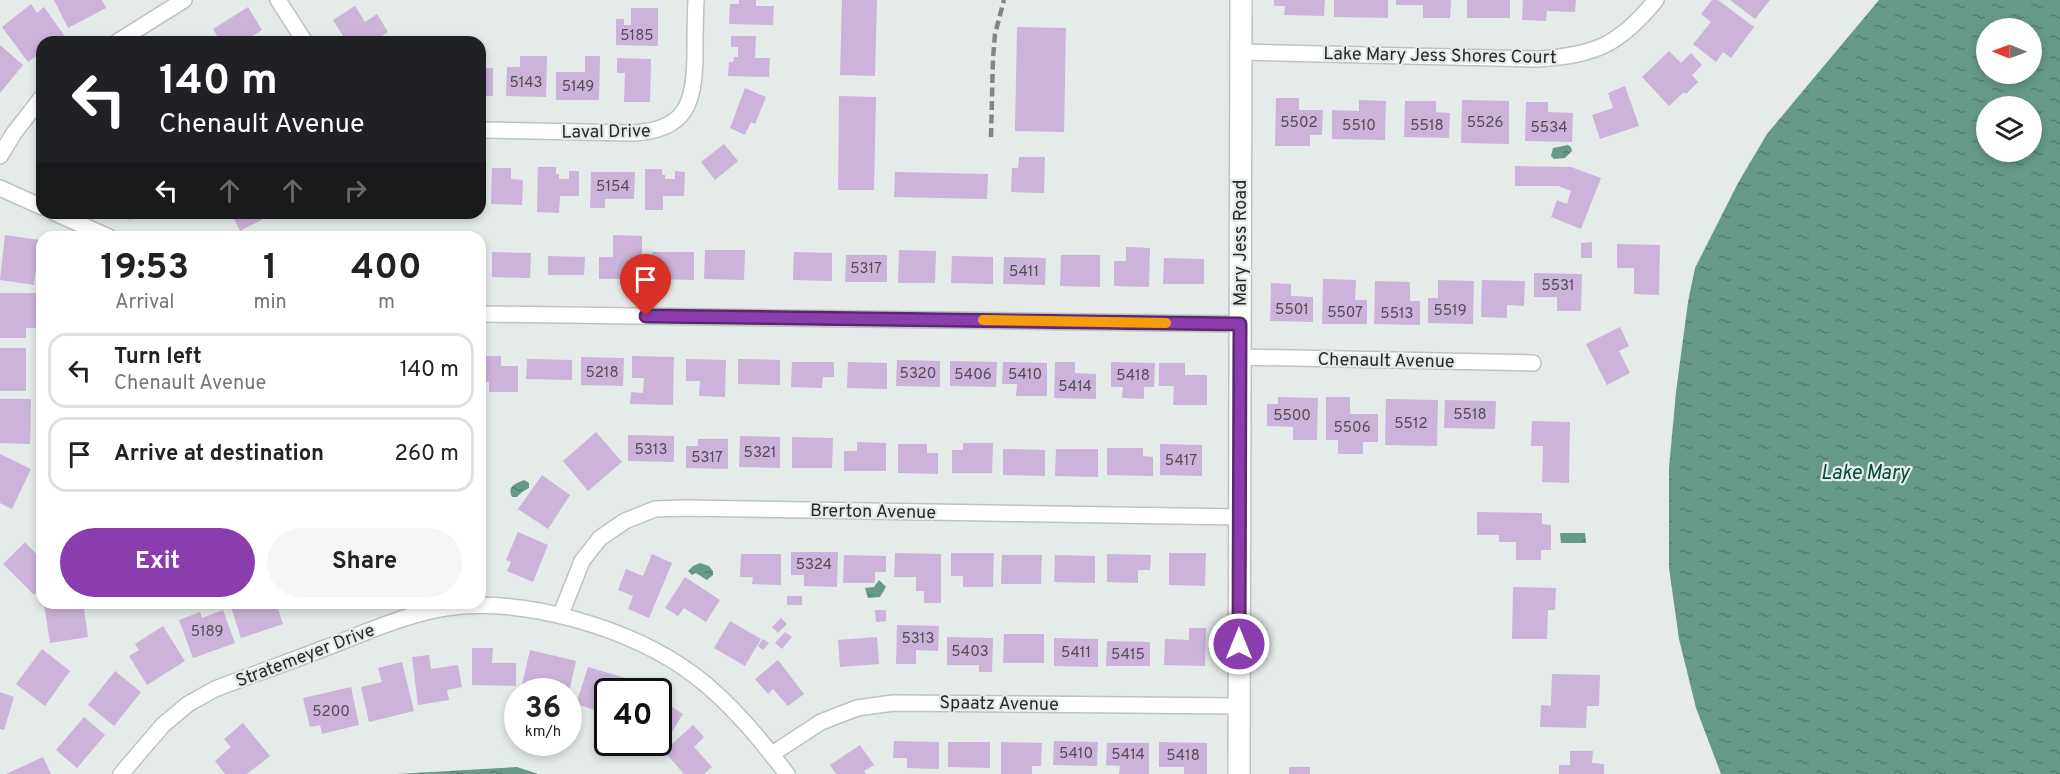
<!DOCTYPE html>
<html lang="en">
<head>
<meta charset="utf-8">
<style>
	:root { --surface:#fff; --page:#f6f6f6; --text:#222; --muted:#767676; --line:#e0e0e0; --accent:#8c3dad }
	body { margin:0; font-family:Overpass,sans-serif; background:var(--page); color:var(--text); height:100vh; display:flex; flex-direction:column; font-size:22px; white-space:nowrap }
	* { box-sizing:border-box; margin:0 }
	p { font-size:20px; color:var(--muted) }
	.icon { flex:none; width:33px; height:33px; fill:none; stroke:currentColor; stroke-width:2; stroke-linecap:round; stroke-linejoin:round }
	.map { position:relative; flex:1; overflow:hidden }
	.drawer { position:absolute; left:36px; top:231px; width:450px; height:378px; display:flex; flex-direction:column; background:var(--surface); border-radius:18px; box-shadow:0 3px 9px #0003 }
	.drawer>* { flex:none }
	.banner { position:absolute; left:36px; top:36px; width:450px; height:183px; border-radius:18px; box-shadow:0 3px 9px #0003; background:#202124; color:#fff; overflow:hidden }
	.needle { width:39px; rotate:271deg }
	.buttons { position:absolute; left:1976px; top:18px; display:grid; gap:12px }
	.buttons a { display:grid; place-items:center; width:66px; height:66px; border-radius:50%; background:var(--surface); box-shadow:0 3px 9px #0003; font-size:30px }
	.speed { position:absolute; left:504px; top:678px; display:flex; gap:12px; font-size:30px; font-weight:700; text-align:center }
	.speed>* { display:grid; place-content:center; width:78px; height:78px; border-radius:50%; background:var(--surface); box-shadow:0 3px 9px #0003; line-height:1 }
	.speed small { font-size:15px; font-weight:400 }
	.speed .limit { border:3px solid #111; border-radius:9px; background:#fff; color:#111 }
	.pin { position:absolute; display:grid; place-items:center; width:51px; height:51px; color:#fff; margin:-62px -26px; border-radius:50% 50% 50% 0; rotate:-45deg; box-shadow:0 0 6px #0007 }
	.pin .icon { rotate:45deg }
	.me { position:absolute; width:66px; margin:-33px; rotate:0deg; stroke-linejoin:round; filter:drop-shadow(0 0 4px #0008) }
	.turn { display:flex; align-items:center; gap:21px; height:126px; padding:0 24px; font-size:27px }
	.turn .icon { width:78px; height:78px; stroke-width:2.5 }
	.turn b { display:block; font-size:42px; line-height:51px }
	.lanes { display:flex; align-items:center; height:57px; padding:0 24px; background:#0003; justify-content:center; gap:30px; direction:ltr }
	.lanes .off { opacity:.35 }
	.eta { display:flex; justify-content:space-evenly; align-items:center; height:102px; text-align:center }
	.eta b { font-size:36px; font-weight:700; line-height:42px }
	.primary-button { display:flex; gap:12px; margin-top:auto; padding:12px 24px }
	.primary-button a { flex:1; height:69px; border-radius:36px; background:var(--accent); color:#fff; font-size:24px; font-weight:700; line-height:69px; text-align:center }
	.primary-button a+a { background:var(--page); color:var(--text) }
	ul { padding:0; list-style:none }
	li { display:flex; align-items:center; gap:18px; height:75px; margin:0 12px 9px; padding:0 12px; border:3px solid var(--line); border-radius:18px }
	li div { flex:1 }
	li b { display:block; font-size:22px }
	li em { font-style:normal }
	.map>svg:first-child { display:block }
</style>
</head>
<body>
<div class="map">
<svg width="2060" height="774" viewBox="0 0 2060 774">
	<defs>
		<pattern id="water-ripples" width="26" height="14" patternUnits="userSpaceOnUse" patternTransform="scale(1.5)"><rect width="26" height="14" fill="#698"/><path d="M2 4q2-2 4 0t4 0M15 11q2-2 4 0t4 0" fill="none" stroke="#547d6f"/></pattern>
	</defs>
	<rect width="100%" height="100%" fill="#e4ebe9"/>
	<!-- water -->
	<g fill="url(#water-ripples)" fill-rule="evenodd">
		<path d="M1879 0H2060V774H1721L1696 708 1679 639 1669 568V468L1676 392 1688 302 1695 268 1738 183 1767 134ZM2031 28V74H1986V28ZM2031 106V152H1986V106Z"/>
		<path d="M1568 145 1571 147 1572 151 1565 158 1554 159 1551 156 1553 148Z"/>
		<path d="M524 480 529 483V488L522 492 517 497H512C507 486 515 484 524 480Z"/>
		<path d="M1560 533H1585L1586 543H1561Z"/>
		<path d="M700 563 709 566 713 571V575L707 580 696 573 692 575 688 571 693 566Z"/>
		<path d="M879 580 886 587 880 597 868 598 865 588 874 587Z"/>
		<path d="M517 767 538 774H396H397Z"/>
	</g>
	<!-- building -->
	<g fill="#ccb3d9">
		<path d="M54 0H102L106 8 68 28Z"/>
		<path d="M739 0H756V6H774L773 25 729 24 730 4H739Z"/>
		<path d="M842 0H877L875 76 840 75Z"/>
		<path d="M1274 0H1325L1324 16 1284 15 1285 6H1274Z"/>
		<path d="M1334 0H1388V18L1334 17Z"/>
		<path d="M1396 0H1451L1450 18H1423V5H1396Z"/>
		<rect x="1467" y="0" width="43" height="18"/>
		<path d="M1523 0H1576L1575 12 1547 11 1546 21 1522 20Z"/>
		<path d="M1712 0H1718L1754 27 1731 58 1723 52 1716 62 1693 44 1711 22 1701 14Z"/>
		<path d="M1730 0H1770L1755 19Z"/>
		<path d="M31 4 37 13 44 7 64 35 54 42H42V52L28 62 2 27Z"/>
		<path d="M355 6 365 22 377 14 388 32 372 42H347L333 20Z"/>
		<path d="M248 7 262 30 244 42H221L213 29Z"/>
		<path d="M631 8H658V46L616 45V19H624V25H631Z"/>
		<path d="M1017 27 1066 28 1064 132 1015 131Z"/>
		<path d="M201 36 206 42H192Z"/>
		<path d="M731 36H756L755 58H770L769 77 728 76 729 62H733L734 57H738V47H731Z"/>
		<path d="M0 45 23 65 0 93Z"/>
		<path d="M1669 51 1681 63 1691 53 1702 65 1692 75 1698 82 1686 94 1684 92 1669 106 1642 77Z"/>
		<path d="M520 56H547L546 97 506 96 507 67H520Z"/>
		<path d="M585 56H600L599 100H556V72H585Z"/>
		<path d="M617 58 651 59 650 102H624L625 73H617Z"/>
		<rect x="480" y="68" width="13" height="28"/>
		<path d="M1625 86 1639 126 1600 139 1592 115 1613 108 1608 93Z"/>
		<path d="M745 88 766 97 755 124 751 122 745 135 730 128Z"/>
		<path d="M839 96 876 97 874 190H838Z"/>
		<path d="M1276 98H1299V110H1323L1322 135H1310V146H1275Z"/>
		<path d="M1359 100 1386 101 1385 140 1332 139V110L1359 111Z"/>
		<path d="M1462 100 1509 101V144L1461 143Z"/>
		<path d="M1405 101H1436V112L1450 113 1449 138 1404 137Z"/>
		<path d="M1526 102H1548V112L1573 113 1572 142 1525 141Z"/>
		<path d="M724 144 738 161 715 180 701 162Z"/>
		<path d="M1019 157H1045L1044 193 1011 192 1012 168H1018Z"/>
		<path d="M1515 166 1571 167 1601 178 1581 229 1551 217 1557 200 1567 204 1571 191 1558 186H1515Z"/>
		<path d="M538 167H556V174H559V179H569V171H579V196H560L559 213 537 212Z"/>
		<path d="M492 168H511V179L523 180 522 205 491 204Z"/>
		<path d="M645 169H662V175H665V179H675V171L685 172 684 196H663V210H645Z"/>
		<path d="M591 172H635L634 199H605V208H590Z"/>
		<path d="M895 172 988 174 987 199 894 197Z"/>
		<path d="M126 213H145L129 220Z"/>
		<path d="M231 213H265L267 217 240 231Z"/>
		<path d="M5 235 40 240 34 285 0 280Z"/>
		<path d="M613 235 642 236V279H599V257H613Z"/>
		<path d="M1592 242V258H1581V243Z"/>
		<path d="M1617 244 1660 245 1659 295 1634 294V268H1617Z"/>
		<path d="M1126 247 1150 248 1149 287 1114 286V261H1126Z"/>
		<path d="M705 250H745L744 280 704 279Z"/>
		<path d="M899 250 936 251 935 283H898Z"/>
		<path d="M492 252 531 253 530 278 492 277Z"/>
		<path d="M652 252H694V280L652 279Z"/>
		<path d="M794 252 832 253V281L793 280Z"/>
		<path d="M846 255H887V282H845Z"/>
		<path d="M1061 255H1100V287L1060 286Z"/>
		<path d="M548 256 585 257 584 275H548Z"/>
		<path d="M952 256 993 257V284L951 283Z"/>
		<path d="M1004 257 1046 258 1045 285 1003 284Z"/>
		<path d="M1164 258 1204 259V284H1163Z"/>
		<path d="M1534 273 1582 274 1581 311H1557V297H1534Z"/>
		<path d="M1323 279 1356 280 1355 300H1367V324H1322Z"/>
		<path d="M1438 280 1474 281 1473 324 1428 323V298H1438Z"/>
		<path d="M1482 280 1525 281 1524 306 1507 305V318L1481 317Z"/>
		<path d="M1375 281 1410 282V301H1420V325L1374 324Z"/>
		<path d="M1271 283 1291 284V296L1313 297V322L1270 321Z"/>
		<path d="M0 293H37L36 328H26V338H0Z"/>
		<path d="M1620 327 1629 346 1619 351 1630 373 1607 385 1586 344Z"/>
		<rect x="0" y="348" width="26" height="43"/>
		<path d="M480 356H501V366H518V392H489V382H480Z"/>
		<path d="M632 356 674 357 673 405 630 404 631 392 643 393 644 378H632Z"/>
		<path d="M581 357 624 358 623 386 581 385Z"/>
		<path d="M527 359 572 360V380L526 379Z"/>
		<path d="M686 359 726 360 725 397 699 396 700 381H686Z"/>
		<path d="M738 359 780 360V385L738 384Z"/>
		<path d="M897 360 940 361V387L896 386Z"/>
		<path d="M950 361 997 362 996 387 950 386Z"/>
		<path d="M792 362H834V377H823L822 388 791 387Z"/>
		<path d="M848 362 887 363V389L847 388Z"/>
		<path d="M1003 362 1047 363V396H1016L1017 384H1002Z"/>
		<path d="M1055 362H1075V373L1096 374V399L1054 398Z"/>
		<path d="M1111 362 1155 363 1154 387H1144V399L1122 398 1123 387H1111Z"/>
		<path d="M1159 363H1185V375H1207V405H1173L1174 386H1159Z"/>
		<path d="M1278 397 1318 398 1317 440H1293V427L1267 426V404H1278Z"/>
		<path d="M1326 397H1350V414H1378V442H1363V454H1338V440H1326Z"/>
		<path d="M0 399H31L30 444 0 443Z"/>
		<path d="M1386 399 1438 400 1437 446 1385 445Z"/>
		<path d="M1445 400 1496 401 1495 429 1444 428Z"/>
		<path d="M1532 421 1570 422 1569 483 1542 482 1543 446H1531Z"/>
		<path d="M596 432 622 462 588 491 563 461Z"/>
		<path d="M628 435 674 436V462L628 461Z"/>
		<path d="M740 436 780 437V468L739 467Z"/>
		<path d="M792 437 833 438 832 468H792Z"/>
		<path d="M698 439H728V469L686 468V446H698Z"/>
		<path d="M857 442 886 443V471H844V451H857Z"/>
		<path d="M963 443H993L992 473H952V450H963Z"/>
		<path d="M898 444H927V453H938V474L898 473Z"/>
		<path d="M1160 444 1202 445V476L1160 475Z"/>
		<path d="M1107 448H1143V456L1153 457V476L1107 475Z"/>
		<path d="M1003 449 1045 450V476L1003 475Z"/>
		<path d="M1056 449H1098V477L1055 476Z"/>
		<path d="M0 454 31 469 12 509 0 503Z"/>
		<path d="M542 475 570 495 548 529 518 509Z"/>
		<path d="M1477 512 1542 513V524L1551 525V550H1541V560H1516V542H1499V535H1477Z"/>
		<path d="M518 532 548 545 533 582 507 571 511 562 506 560Z"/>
		<path d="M25 542 42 560V587L34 595 3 564Z"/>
		<path d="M791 552H838L837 587 804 586V575H791Z"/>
		<path d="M895 553 941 554V603H924V591H916V577H894Z"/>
		<path d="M951 553H994L993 587H963V576H951Z"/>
		<path d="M1169 553H1206L1205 586 1169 585Z"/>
		<path d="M652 554 672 563 649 618 628 609 633 596 618 590 626 569 643 576Z"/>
		<path d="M741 554H781V585L752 584 753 577H740Z"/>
		<path d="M1107 554 1151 555 1150 570H1138V583L1107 582Z"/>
		<path d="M844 555 886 556V572H875V583H843Z"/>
		<path d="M1002 555H1042L1041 584H1001Z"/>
		<path d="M1055 555 1095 556V583L1054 582Z"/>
		<path d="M685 577 720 600 706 622 684 608 678 616 665 608Z"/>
		<path d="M1513 587 1556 588 1555 610H1548L1547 639H1512Z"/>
		<rect x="787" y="596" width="15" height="9"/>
		<path d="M44 603H83L88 637 50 643Z"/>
		<path d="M243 603H276L283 624 241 638 231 607Z"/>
		<path d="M223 610 235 643 193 658 179 620 200 612 202 618Z"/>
		<path d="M875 610H886V621L876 622Z"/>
		<path d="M781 618 787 624 778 633 772 627Z"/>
		<path d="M730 621 761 639 745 666 714 648Z"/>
		<path d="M897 625 939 626 938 651 916 650V664H896Z"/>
		<path d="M163 626 185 661 147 685 129 656 139 650 135 644Z"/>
		<path d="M1189 628H1206L1205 666 1164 665 1165 639 1189 640Z"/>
		<path d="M785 632 792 637 782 649 775 643Z"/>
		<path d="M1004 634H1044V663H1003Z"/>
		<path d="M877 637 879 664 840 667 838 640Z"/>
		<path d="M947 637 993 638 992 672H979V665H947Z"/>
		<path d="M1054 638 1098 639V667L1054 666Z"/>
		<path d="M763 639 769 643 763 650 758 646Z"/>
		<path d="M1107 641 1150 642V666H1106Z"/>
		<path d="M472 648H493L492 663H516V686L472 685Z"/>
		<path d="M42 649 70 671 45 706 16 684Z"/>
		<path d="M530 650 576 661 569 692H531L521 689Z"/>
		<path d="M429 655 431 669 458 665 462 687 447 690 449 700 418 705 412 657Z"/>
		<path d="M778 660 804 694 788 706 773 689 768 694 755 679Z"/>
		<path d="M402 662 414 711 369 722 361 687 382 682 378 668Z"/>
		<path d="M588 667 629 679 626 692H608V714L576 704Z"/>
		<path d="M115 671 141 692 114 726 88 705Z"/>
		<path d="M1552 674 1600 675 1599 706H1587L1586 728 1540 727 1541 705 1551 706Z"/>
		<path d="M351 687 359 725 322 734 320 725 310 727 303 698Z"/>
		<path d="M0 692 14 697 4 730 0 729Z"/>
		<path d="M658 698 683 714 662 748 654 742H658Z"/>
		<path d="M84 717 105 735 77 768 56 750Z"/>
		<path d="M243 723 270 756 247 774H225L215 761 231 747 224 739Z"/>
		<path d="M693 725 704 737 694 747 712 767 704 774H684L664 751Z"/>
		<path d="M894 741 939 742V769L907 768V758H893Z"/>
		<path d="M1054 741 1098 742 1097 766 1053 765Z"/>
		<path d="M948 742H990V768L948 767Z"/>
		<path d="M1001 742 1042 743 1041 766H1032V774H1001Z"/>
		<path d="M1159 742 1207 743V774H1184V767H1159Z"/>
		<path d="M1107 743H1149V774H1119L1120 766 1106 765Z"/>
		<path d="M860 745 874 765 864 771 866 774H836L830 765Z"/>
		<path d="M1570 751H1593L1592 763 1604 764V774H1559V765H1570Z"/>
		<path d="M43 757 51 774H6Z"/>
		<rect x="1289" y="767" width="21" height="7"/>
	</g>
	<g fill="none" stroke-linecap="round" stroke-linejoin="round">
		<!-- street casing -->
		<g stroke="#bcc3c0" stroke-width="18">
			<g id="street">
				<path d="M278 0 305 42"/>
				<path d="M117 42 184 0"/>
				<path d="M1241 52 1538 59C1596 55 1619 45 1656 0"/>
				<path d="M480 130 633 133C687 130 694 103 695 56 695 37 695 19 696 0"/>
				<path d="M0 156 14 133 42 97"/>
				<path d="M0 188 42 207"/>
				<path d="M55 213 109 237"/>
				<path d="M480 314 1240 324"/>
				<path d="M1240 357 1533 363"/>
				<path d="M561 614 582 561 600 538 625 521 655 509 685 508 1239 517"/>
				<path d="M772 754 821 722 857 708 893 703 1239 706"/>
				<path d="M121 774 163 725 188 704 215 689C252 675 289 662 325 648 365 633 403 615 445 608 523 596 631 628 694 675 730 702 760 739 787 774"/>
			</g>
		</g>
		<!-- secondary casing -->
		<g stroke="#bcc3c0" stroke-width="24">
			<path id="secondary" d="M1239 774 1241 0"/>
		</g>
		<!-- street -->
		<use href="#street" stroke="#fff" stroke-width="15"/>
		<!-- secondary -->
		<use href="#secondary" stroke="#fff" stroke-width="21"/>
		<!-- rail -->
		<path stroke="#818685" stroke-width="4.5" stroke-dasharray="9 4.5" stroke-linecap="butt" d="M991 137 993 58 995 34 1004 0"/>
	</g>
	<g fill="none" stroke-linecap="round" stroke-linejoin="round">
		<!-- route casing -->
		<g stroke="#5b2870" stroke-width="15">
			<path id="route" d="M646 316 1240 324 1239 644"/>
		</g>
		<!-- route -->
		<use href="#route" stroke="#8c3dad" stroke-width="10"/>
		<!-- slow -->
		<path stroke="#f59e0b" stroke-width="10" d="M983 320 1166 323"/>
	</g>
	<g text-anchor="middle" stroke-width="4.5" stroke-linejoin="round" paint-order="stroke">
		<!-- number labels -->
		<g font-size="15" fill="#514d56">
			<text x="637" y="40">5185</text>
			<text x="526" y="87">5143</text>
			<text x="578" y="91">5149</text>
			<text x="1299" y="127">5502</text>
			<text x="1485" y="127">5526</text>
			<text x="1359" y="130">5510</text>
			<text x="1427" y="130">5518</text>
			<text x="1549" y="132">5534</text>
			<text x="613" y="191">5154</text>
			<text x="866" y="273">5317</text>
			<text x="1024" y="276">5411</text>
			<text x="1558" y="290">5531</text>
			<text x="1292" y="314">5501</text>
			<text x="1450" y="315">5519</text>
			<text x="1345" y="317">5507</text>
			<text x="1397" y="318">5513</text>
			<text x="602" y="377">5218</text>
			<text x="918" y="378">5320</text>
			<text x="973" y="379">5406</text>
			<text x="1025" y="379">5410</text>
			<text x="1133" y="380">5418</text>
			<text x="1075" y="391">5414</text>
			<text x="1470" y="419">5518</text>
			<text x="1292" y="420">5500</text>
			<text x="1411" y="428">5512</text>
			<text x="1352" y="432">5506</text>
			<text x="651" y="454">5313</text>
			<text x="760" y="457">5321</text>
			<text x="707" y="462">5317</text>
			<text x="1181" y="465">5417</text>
			<text x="814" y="569">5324</text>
			<text x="207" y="636">5189</text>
			<text x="918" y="643">5313</text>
			<text x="970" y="656">5403</text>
			<text x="1076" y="657">5411</text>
			<text x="1128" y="659">5415</text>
			<text x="331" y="716">5200</text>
			<text x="1076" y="758">5410</text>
			<text x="1128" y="759">5414</text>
			<text x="1183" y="760">5418</text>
		</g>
		<!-- street labels -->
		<g font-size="18" fill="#282b2a" stroke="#e4ebe9">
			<text transform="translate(1440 55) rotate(1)" y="6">Lake Mary Jess Shores Court</text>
			<text transform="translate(606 131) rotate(-1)" y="6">Laval Drive</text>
			<text transform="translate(1240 243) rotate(-90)" y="6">Mary Jess Road</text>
			<text transform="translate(1386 360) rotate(1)" y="6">Chenault Avenue</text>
			<text transform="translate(873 511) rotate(1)" y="6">Brerton Avenue</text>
			<text transform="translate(305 655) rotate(-21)" y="6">Stratemeyer Drive</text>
			<text transform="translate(999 703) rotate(1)" y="6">Spaatz Avenue</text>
		</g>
		<!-- water labels -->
		<g font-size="20" font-style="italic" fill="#004b3a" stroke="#e4ebe9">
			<text x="1865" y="479">Lake Mary</text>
		</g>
	</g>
</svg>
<div class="buttons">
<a><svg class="needle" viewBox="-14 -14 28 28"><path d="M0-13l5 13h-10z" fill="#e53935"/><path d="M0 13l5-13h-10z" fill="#767676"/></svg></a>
<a><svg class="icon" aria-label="layers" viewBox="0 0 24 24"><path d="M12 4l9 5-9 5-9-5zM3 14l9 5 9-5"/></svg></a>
</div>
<div class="speed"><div>36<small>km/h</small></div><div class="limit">40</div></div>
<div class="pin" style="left:646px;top:316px;background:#d93025"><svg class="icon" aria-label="arrive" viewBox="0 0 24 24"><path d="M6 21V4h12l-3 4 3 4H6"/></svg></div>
<svg class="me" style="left:1239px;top:644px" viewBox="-20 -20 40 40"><circle r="17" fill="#8c3dad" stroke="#fff" stroke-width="3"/><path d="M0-11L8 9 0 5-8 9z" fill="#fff"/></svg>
<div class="banner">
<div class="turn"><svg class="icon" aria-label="left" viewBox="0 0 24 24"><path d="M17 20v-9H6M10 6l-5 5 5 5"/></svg><div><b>140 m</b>Chenault Avenue</div></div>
<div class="lanes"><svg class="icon" aria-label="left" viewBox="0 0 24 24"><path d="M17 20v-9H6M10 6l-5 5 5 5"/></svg><svg class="icon off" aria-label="ahead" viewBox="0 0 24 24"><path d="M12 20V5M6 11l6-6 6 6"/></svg><svg class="icon off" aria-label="ahead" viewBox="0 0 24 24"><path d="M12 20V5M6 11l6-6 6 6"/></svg><svg class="icon off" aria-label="right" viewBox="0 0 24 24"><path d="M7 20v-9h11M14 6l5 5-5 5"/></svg></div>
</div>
<section class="drawer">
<div class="eta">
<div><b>19:53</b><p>Arrival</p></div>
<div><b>1</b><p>min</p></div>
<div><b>400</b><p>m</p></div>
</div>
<ul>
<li><svg class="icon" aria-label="left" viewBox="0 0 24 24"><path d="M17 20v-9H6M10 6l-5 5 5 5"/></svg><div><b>Turn left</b><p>Chenault Avenue</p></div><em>140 m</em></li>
<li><svg class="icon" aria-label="arrive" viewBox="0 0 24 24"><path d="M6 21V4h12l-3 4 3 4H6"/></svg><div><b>Arrive at destination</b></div><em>260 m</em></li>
</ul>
<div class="primary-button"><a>Exit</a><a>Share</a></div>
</section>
</div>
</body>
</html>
